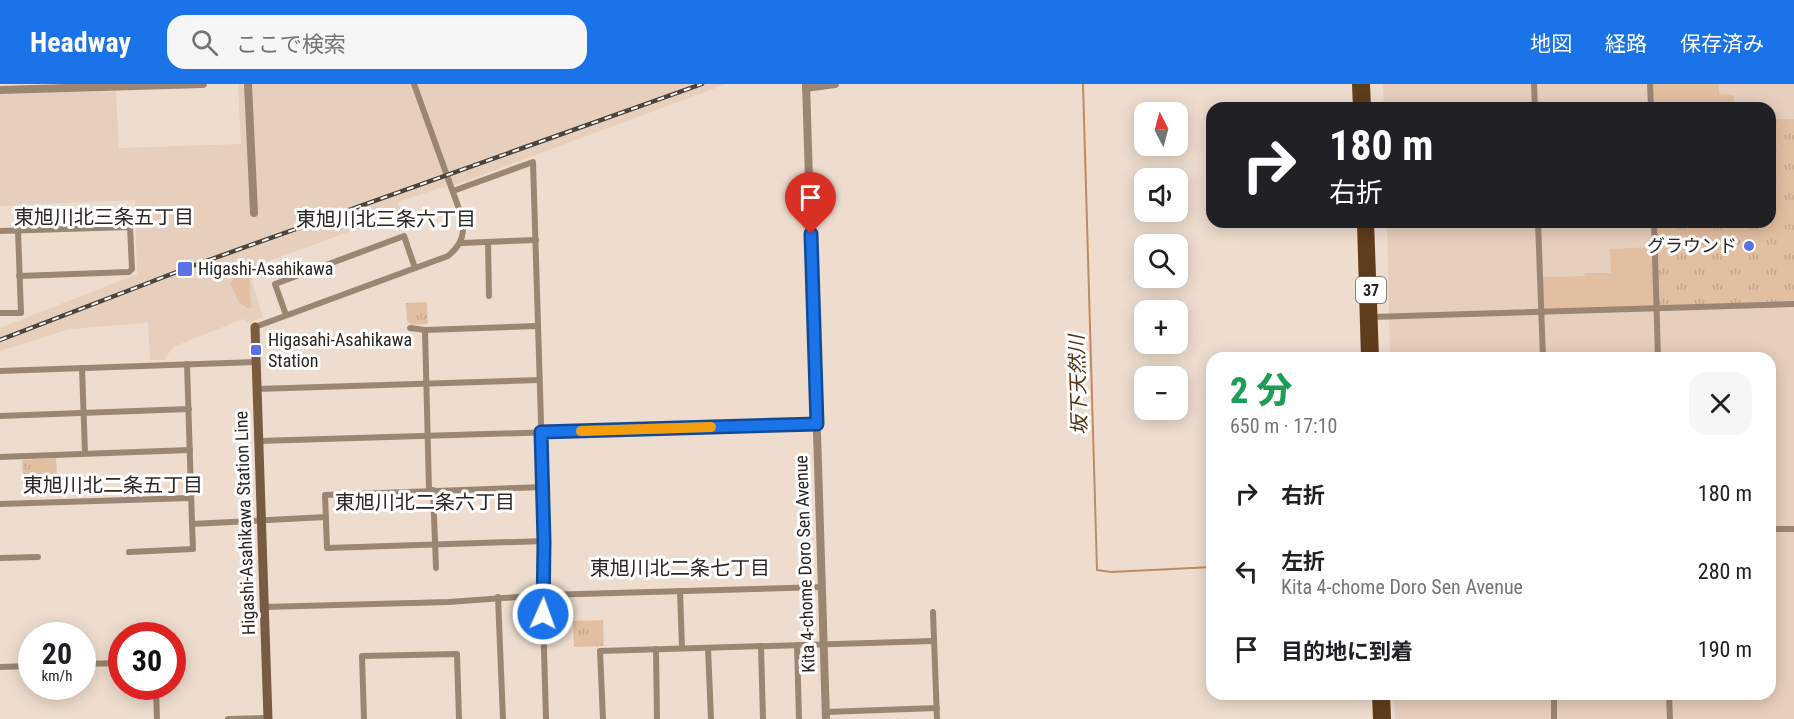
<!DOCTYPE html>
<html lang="ja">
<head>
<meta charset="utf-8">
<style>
	:root { --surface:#fff; --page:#f6f6f6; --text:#202124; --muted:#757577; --accent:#1a73e8 }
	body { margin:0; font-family:"Roboto Condensed","Noto Sans JP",sans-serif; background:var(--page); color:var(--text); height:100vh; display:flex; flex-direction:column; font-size:22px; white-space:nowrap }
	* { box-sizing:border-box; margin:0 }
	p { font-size:20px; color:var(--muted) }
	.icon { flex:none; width:33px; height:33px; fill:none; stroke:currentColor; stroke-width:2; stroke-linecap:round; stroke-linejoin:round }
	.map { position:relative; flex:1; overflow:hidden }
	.drawer { position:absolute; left:1206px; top:268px; width:570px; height:348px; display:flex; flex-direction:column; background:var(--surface); border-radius:18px; box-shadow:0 3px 15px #0003 }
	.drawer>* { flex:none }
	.top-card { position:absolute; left:1206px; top:18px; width:570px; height:126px; border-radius:18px; box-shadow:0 3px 15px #0003; background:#202124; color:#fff; overflow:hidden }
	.needle { width:39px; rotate:354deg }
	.buttons { position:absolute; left:1134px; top:18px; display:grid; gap:12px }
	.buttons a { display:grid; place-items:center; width:54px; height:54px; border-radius:12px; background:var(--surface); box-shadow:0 3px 15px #0003; font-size:30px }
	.speed { position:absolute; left:18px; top:538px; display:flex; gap:12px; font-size:30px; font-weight:700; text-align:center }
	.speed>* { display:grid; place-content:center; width:78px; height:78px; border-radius:50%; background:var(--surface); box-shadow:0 3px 15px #0003; line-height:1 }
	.speed small { font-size:15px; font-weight:400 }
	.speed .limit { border:9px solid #d22; background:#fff; color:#111 }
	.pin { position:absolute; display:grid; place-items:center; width:51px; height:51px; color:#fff; margin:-62px -26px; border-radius:50% 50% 50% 0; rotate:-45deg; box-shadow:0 0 6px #0007 }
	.pin .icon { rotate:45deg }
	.me { position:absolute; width:66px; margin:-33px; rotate:2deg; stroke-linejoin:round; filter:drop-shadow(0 0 4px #0008) }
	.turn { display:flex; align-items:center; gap:21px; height:126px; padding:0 24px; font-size:27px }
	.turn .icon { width:78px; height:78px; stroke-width:2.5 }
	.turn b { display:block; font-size:42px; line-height:51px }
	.round { display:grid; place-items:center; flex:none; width:63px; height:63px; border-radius:18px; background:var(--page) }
	.headline { display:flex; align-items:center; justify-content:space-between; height:102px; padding:0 24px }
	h1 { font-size:36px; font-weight:800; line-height:45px; color:#1e9e55 }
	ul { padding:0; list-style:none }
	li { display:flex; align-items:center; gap:18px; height:78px; padding:0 24px }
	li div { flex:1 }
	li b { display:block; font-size:22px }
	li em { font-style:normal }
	header { display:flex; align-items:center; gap:36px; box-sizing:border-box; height:84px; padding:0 30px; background:var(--accent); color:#fff }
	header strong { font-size:28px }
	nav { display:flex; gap:33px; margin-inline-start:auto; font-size:21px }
	.search { width:420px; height:54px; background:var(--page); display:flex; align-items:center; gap:15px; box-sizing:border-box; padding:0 21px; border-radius:18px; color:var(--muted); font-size:22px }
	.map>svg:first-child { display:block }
</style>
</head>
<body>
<header>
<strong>Headway</strong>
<div class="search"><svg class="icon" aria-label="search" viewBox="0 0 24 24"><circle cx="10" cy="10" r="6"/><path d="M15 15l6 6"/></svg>ここで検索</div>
<nav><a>地図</a><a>経路</a><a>保存済み</a></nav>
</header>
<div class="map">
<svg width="1794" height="635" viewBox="0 0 1794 635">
	<defs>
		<pattern id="park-tufts" width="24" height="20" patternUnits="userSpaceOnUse" patternTransform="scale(1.5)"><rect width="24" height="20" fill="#e3bfa1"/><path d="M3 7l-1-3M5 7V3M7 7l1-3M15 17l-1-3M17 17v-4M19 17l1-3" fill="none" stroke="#c3a48a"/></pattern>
	</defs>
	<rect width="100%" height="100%" fill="#eeddce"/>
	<!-- built -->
	<g fill="#e6cfbc">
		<path d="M238 0H726L458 100 437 105 398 118 402 128 248 185 263 233 249 239 243 235 173 263 164 276H150L148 239 70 245 0 267V244L137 190 135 116 0 122V10L116 7 119 64 241 60Z"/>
		<path d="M1383 0H1794V635H1395L1394 611 1770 610V274H1390L1387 138H1770V24H1384Z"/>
	</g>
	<!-- green -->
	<g fill="#e3bfa1">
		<path d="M1650 0H1719V10L1734 11V24H1630L1631 20 1650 19Z"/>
		<path d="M1655 163 1657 224 1546 228 1541 221 1540 193 1584 192 1585 189H1611L1610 165Z"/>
		<path d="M249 176 251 184 248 186C252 200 248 211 252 223L247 224 239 218 230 199 233 195 232 183Z"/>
	</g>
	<!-- park -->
	<g fill="url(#park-tufts)">
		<path d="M1770 35H1794V220L1657 224 1654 138H1770Z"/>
		<path d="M427 218 428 240 412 241 407 237 406 219Z"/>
		<path d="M56 374 57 390 23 392 22 376Z"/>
		<path d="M603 536 604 562 574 563 573 537Z"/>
	</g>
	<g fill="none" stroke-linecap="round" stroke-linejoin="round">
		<!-- stream -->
		<path stroke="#bc8d64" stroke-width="2" d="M1083 0 1097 486 1111 488 1212 483"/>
		<!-- minor -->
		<g stroke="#9b8674" stroke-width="6">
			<path d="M1534 0 1535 24"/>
			<path d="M1650 0 1651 24"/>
			<path d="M453 107 533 78 543 403V530L546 635"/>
			<path d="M1538 138 1543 274"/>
			<path d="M1654 138 1658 274"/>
			<path d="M0 147 130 143 132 185 129 188 19 192"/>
			<path d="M488 158 489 212"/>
			<path d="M461 159 536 156"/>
			<path d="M0 229H21L18 146"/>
			<path d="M286 231 275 200 404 152 415 184"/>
			<path d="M1371 233 1794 220"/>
			<path d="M255 243 448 172C461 161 464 153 463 136L414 0"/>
			<path d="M410 244 425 246 537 242"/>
			<path d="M425 246 429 406"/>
			<path d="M187 280 192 440 326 433"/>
			<path d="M82 284 85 369"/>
			<path d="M0 287 256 278"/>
			<path d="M257 305 539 296"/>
			<path d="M0 332 189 325"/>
			<path d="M259 357 817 340"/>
			<path d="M0 373 190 366"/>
			<path d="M543 403 325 411 327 464 544 457"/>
			<path d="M433 406 436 484"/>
			<path d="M0 420 191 414"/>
			<path d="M1770 445H1794"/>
			<path d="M129 468 193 465 192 440"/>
			<path d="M0 474 38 473"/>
			<path d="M680 507 682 564"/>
			<path d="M498 513 503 635"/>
			<path d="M264 523 449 518 544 511 822 503"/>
			<path d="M933 528 937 635"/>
			<path d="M797 561 799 635"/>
			<path d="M761 562 763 635"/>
			<path d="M708 564 711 635"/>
			<path d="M656 565 657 635"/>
			<path d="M82 580 122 579"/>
			<path d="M0 583 32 582"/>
			<path d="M156 603 157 635"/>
			<path d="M1554 610V635"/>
			<path d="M1669 610 1670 635"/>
			<path d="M826 628 937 624"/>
			<path d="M228 635 268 634"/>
			<path d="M364 635 362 572 457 570 459 635"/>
			<path d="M603 635 600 567 934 557"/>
		</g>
		<!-- tertiary -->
		<g stroke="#9b8674" stroke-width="8">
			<path d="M248 0 254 129"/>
			<path d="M806 0 826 635"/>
			<path d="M806 4 835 0"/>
			<path d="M0 6 203 0"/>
		</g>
		<!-- secondary -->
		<path stroke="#795b41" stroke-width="9" d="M255 243 268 635"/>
		<!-- primary -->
		<g stroke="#5f3c1b" stroke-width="10">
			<path d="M1357 0 1358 24"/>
			<path d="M1365 0 1366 24"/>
			<path d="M1362 138 1366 274"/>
			<path d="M1369 138 1374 274"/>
			<path d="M1377 610 1378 635"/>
			<path d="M1385 610 1386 635"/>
		</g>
		<!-- rail casing -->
		<g stroke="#4b433c" stroke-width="4.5">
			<path id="rail" d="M0 256 195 181 702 0"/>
		</g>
		<!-- rail -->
		<use href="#rail" stroke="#fff" stroke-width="2" stroke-dasharray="7" stroke-linecap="butt"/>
	</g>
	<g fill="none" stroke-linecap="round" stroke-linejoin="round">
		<!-- route casing -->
		<g stroke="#114b97" stroke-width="15">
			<path id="route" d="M543 530 544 457 541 348 817 340 811 150"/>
		</g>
		<!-- route -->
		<use href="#route" stroke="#1a73e8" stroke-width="10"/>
		<!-- slow -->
		<path stroke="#f59e0b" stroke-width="10" d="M581 347 711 343"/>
	</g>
	<!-- markers -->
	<g fill="#5a71e7" stroke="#fff" stroke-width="2">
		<circle cx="1749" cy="162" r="6"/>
		<rect x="177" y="177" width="16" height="16" rx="3"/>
		<rect x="250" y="260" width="12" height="12" rx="3"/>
	</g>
	<g text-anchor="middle" stroke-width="6" stroke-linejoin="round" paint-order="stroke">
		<!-- shield labels -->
		<rect fill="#fff" stroke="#6b6763" stroke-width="1.5" x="1356" y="193" width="30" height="26" rx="4.5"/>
		<g font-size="16" font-weight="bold" fill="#2c2620">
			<text x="1371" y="212">37</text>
		</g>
		<!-- poi labels -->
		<g font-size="18" fill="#2c2620" stroke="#fff" text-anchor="start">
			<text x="1737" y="168" text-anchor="end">グラウンド</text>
			<text x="198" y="191">Higashi-Asahikawa</text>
			<text x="268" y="262">Higasahi-Asahikawa<tspan x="268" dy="21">Station</tspan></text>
		</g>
		<!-- street labels -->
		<g font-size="18" fill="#2c2620" stroke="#fff">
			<text transform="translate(245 439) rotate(-92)" y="6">Higashi-Asahikawa Station Line</text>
			<text transform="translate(805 480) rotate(-92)" y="6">Kita 4-chome Doro Sen Avenue</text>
		</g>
		<!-- neighbourhood labels -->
		<g font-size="20" fill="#2c2620" stroke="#fff">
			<text x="104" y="140">東旭川北三条五丁目</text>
			<text x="386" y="142">東旭川北三条六丁目</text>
			<text x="113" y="408">東旭川北二条五丁目</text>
			<text x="425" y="425">東旭川北二条六丁目</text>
			<text x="680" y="491">東旭川北二条七丁目</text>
		</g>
		<!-- water labels -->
		<g font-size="20" font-style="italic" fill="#533212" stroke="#fff">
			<text transform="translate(1078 301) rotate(-92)" y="7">坂下天然川</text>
		</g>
	</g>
</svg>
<div class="buttons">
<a><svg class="needle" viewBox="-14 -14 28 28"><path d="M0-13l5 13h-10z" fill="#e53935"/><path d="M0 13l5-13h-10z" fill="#757577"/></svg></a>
<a><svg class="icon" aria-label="sound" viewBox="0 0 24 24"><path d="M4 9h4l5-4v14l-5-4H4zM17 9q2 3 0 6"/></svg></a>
<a><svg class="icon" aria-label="search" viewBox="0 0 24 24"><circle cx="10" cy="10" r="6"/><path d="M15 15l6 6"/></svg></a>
<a>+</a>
<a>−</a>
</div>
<div class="speed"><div>20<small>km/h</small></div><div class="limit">30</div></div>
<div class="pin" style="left:811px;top:150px;background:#d93025"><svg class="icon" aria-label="arrive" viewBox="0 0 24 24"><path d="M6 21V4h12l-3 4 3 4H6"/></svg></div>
<svg class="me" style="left:543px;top:530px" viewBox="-20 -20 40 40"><circle r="17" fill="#1a73e8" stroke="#fff" stroke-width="3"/><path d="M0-11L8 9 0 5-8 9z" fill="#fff"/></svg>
<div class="top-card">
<div class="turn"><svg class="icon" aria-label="right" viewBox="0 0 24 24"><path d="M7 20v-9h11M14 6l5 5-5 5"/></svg><div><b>180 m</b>右折</div></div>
</div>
<section class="drawer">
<div class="headline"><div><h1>2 分</h1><p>650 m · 17:10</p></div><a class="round"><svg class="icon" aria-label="close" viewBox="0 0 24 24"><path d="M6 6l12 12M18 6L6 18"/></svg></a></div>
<ul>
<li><svg class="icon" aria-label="right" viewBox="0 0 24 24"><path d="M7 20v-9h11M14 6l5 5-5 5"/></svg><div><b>右折</b></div><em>180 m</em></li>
<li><svg class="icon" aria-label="left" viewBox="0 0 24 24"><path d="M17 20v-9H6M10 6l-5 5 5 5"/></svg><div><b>左折</b><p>Kita 4-chome Doro Sen Avenue</p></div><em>280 m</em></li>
<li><svg class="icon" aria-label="arrive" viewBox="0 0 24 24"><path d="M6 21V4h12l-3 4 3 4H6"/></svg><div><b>目的地に到着</b></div><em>190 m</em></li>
</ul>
</section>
</div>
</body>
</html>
